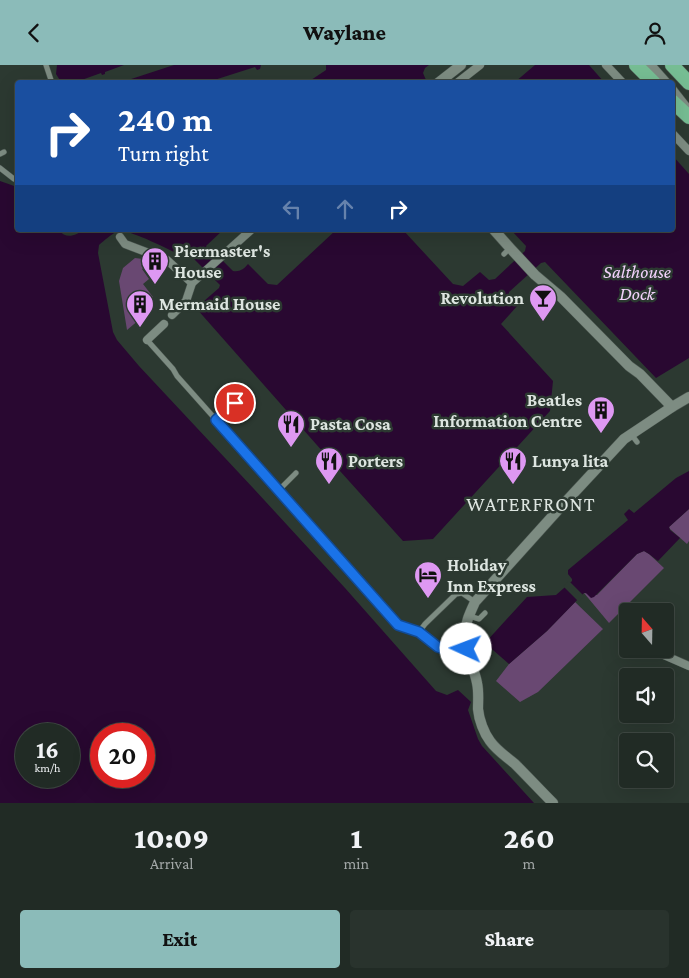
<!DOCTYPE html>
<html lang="en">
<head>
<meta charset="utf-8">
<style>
	:root { --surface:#212b25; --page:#29332d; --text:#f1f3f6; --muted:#a2a7a7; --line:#3e4742; --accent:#8bbbb9 }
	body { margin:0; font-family:"Crimson Pro",serif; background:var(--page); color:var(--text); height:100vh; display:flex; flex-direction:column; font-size:19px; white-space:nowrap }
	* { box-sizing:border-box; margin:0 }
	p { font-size:16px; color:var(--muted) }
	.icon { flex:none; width:28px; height:28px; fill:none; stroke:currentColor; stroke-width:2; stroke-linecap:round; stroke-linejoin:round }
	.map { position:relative; height:738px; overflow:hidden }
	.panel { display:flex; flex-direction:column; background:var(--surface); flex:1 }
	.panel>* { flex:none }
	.hud { position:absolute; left:15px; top:15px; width:660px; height:152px; border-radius:5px; box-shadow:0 5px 20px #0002,0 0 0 1px var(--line); background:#1a4fa0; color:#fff; overflow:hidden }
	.needle { width:32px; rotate:340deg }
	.buttons { position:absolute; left:619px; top:538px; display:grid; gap:10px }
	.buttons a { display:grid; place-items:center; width:55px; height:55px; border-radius:5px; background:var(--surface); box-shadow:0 5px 20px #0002,0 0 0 1px var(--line); font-size:25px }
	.speed { position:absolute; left:15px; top:658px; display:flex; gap:10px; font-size:25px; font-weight:700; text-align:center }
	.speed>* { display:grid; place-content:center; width:65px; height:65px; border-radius:50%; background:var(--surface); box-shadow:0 5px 20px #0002,0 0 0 1px var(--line); line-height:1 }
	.speed small { font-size:12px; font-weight:400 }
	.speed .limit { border:8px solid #d22; background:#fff; color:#111 }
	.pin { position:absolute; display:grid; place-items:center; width:42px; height:42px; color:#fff; margin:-21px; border:2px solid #fff; border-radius:50%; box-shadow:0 1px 5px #0007 }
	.me { position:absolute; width:55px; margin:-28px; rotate:272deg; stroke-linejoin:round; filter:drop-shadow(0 0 4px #0008) }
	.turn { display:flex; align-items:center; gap:18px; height:105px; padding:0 20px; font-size:22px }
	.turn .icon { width:65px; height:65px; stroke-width:2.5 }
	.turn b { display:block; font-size:35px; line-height:42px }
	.lanes { display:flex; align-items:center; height:48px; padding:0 20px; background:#0003; justify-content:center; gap:25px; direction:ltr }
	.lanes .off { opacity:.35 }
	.eta { display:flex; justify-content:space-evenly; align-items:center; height:85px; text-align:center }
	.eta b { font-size:30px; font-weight:800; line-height:35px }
	.action { display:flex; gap:10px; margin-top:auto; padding:10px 20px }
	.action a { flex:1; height:58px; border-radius:5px; background:var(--accent); color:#111; font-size:20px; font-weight:800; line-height:58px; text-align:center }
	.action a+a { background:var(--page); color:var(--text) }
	header { display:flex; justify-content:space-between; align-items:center; height:65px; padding:0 20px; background:var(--accent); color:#111; font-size:22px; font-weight:800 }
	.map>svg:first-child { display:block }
</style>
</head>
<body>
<header><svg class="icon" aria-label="back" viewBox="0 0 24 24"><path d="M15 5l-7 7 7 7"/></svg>Waylane<svg class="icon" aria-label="person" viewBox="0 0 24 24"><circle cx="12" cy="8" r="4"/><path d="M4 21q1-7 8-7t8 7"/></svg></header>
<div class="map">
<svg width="689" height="738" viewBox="0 0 689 738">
	<rect width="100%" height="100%" fill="#2c3931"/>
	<!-- green -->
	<g fill="#694872">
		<path d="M135 193 143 194 150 197 142 204 149 214 143 219 153 232 136 248 140 254 127 265 119 216 123 203Z"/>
		<path d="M689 444V476L687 479 670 464 669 462Z"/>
		<path d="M644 486 649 489 664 503 609 558 584 528 597 530 637 489Z"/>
		<path d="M575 537 603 564 538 627 520 637 496 616 509 599 547 566Z"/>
	</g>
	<!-- water -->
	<g fill="#290831" fill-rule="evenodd">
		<path d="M57 0H124L105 7V9L102 10 101 8 76 17H61L56 9Z"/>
		<path d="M174 0H261L260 4 257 5 255 2 208 17H122Z"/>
		<path d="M326 0H429L425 3 423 8 426 15 423 17H308L326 5Z"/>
		<path d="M535 0H589L604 17H515Z"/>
		<path d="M673 91 689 109V293L656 313 545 197 541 198 509 227V231L518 240 501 259 553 316 550 346 433 474 403 476 331 396 196 243 219 223 220 220 187 187H182L180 190C170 185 127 163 118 166 111 169 104 176 99 180L98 188 113 267 117 275 139 301 254 424 345 523 436 626 447 630 458 625 471 637 468 645 478 674 482 681 534 738H0V116L17 122 18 165H59C66 175 76 170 84 165H223L206 181 211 189 217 190 233 206C240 207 244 204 248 199L268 219 277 220 336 165H403L453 219 463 221 480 207 489 215 495 214 525 186 526 181 511 165H672ZM26 669H69V711H26ZM101 669H144V711H101Z"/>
		<path d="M689 406V444L669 462 670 465 680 473 658 496 649 489 644 486 637 489 594 532 591 533 586 528H584L547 566 509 599 485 578 527 532 556 530 572 516V514L568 509V505L628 455 624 449 629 444 634 448 676 413Z"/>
	</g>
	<!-- pier -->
	<path fill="#2c3931" d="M569 516 584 531 579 537 563 521Z"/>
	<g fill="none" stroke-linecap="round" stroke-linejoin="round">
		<!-- service casing -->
		<g stroke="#4c5751" stroke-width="6">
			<g id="service">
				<path d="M46 0 52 18"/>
				<path d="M0 89 4 87"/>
				<path d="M0 103 14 114 18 115"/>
				<path d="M504 189 510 183"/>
				<path d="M147 275 173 304 177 311 398 559C405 562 413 564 420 568 441 579 436 588 466 584"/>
				<path d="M216 355 235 338"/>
				<path d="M631 369 637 377"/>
				<path d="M279 425 296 408"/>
				<path d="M469 551 479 554 485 548"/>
				<path d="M419 567 425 559 456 529 462 528 475 537"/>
			</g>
		</g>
		<!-- pedestrian casing -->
		<g stroke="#4c5751" stroke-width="9">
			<g id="pedestrian">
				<path d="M606 0 623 18"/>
				<path d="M457 18 480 0"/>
				<path d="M672 68 689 86"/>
				<path d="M120 172 125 179 167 195 192 218"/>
				<path d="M172 250 186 236 192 218 251 165"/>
				<path d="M147 275 164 259"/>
				<path d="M657 587 689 601"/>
			</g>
		</g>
		<!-- minor casing -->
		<g stroke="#4c5751" stroke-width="11">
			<g id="minor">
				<path d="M650 0 666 18"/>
				<path d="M438 18 461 0"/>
				<path d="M672 25 687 44"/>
				<path d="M494 165 510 183 535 210 561 232 629 301 640 309 672 342"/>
				<path d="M553 738C540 725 528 712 515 699 507 692 497 686 490 676 484 668 479 655 478 644 478 635 479 627 477 618 474 601 464 588 465 570 465 558 470 548 475 537L558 445 624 374 672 342 689 332"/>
			</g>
		</g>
		<!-- trunk casing -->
		<g stroke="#4c5751" stroke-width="15">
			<g id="trunk">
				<path d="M636 0 654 18"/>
				<path d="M672 0 689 18"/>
				<path d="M672 36 689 52"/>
			</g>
		</g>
		<!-- service -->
		<use href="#service" stroke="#7d8c82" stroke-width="5"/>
		<!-- pedestrian -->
		<use href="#pedestrian" stroke="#7d8c82" stroke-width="8"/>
		<!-- minor -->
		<use href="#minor" stroke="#7d8c82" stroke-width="10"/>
		<!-- trunk -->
		<use href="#trunk" stroke="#76bd93" stroke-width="14"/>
	</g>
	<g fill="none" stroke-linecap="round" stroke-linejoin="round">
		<!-- route casing -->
		<g stroke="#114b97" stroke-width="12">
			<path id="route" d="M235 338 216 355 398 560 419 567 438 582 446 585 466 584"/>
		</g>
		<!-- route -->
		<use href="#route" stroke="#1a73e8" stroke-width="9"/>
	</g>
	<!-- icons -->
	<defs>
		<g id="building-pin" transform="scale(1.4375)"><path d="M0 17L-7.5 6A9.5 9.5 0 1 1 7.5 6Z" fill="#de98f2" stroke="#2c3931"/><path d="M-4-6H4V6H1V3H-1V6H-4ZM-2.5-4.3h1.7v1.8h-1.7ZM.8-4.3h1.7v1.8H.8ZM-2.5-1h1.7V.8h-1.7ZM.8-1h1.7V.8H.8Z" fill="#111"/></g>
		<g id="bar-pin" transform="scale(1.4375)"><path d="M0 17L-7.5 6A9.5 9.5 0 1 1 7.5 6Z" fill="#de98f2" stroke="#2c3931"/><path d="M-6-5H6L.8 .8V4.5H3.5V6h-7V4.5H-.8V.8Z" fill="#111"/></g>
		<g id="restaurant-pin" transform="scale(1.4375)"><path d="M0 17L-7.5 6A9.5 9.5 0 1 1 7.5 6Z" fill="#de98f2" stroke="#2c3931"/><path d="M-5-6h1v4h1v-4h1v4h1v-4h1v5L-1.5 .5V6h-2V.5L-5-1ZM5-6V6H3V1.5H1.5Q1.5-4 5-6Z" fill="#111"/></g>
		<g id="hotel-pin" transform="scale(1.4375)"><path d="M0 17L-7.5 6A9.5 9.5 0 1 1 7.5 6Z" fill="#de98f2" stroke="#2c3931"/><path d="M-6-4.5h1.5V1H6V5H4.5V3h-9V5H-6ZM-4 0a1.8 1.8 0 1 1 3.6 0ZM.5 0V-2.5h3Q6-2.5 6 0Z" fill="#111"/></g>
	</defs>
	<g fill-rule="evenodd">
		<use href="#building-pin" x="155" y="196"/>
		<use href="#bar-pin" x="543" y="233"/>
		<use href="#building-pin" x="140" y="239"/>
		<use href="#building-pin" x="601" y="345"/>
		<use href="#restaurant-pin" x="291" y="359"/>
		<use href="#restaurant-pin" x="329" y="396"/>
		<use href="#restaurant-pin" x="513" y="396"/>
		<use href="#hotel-pin" x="428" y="510"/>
	</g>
	<g text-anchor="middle" stroke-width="5" stroke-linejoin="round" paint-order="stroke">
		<!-- poi labels -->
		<g font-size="18" font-weight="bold" fill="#dde5e0" stroke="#2c3931" text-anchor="start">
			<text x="174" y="192">Piermaster's<tspan x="174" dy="21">House</tspan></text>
			<text x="524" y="239" text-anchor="end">Revolution</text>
			<text x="159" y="245">Mermaid House</text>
			<text x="582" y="341" text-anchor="end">Beatles<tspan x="582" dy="21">Information Centre</tspan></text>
			<text x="310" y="365">Pasta Cosa</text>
			<text x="348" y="402">Porters</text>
			<text x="532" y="402">Lunya lita</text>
			<text x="447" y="506">Holiday<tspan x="447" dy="21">Inn Express</tspan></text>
		</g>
		<!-- water labels -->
		<g font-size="19" font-style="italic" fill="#f3d2fc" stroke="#2c3931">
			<text x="637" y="213">Salthouse<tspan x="637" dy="22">Dock</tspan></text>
		</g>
		<!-- quarter labels -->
		<g font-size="20" letter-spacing="1" fill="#dde5e0" stroke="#2c3931">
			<text x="531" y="446">WATERFRONT</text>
		</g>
	</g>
</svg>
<div class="buttons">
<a><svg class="needle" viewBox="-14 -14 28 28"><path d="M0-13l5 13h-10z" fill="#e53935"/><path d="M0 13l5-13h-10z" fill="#a2a7a7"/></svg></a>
<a><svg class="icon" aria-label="sound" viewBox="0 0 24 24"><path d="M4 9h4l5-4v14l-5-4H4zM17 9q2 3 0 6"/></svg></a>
<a><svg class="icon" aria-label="search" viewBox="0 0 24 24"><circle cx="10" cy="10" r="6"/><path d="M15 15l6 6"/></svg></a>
</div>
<div class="speed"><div>16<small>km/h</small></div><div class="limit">20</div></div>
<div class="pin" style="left:235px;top:338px;background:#d93025"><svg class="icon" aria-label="arrive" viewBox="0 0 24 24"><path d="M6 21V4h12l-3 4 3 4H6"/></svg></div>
<svg class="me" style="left:466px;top:584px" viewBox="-20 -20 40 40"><circle r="19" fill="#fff"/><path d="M0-13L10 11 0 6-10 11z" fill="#1a73e8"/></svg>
<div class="hud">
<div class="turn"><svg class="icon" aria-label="right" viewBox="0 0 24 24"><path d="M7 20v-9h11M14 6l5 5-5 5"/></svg><div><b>240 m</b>Turn right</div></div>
<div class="lanes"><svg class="icon off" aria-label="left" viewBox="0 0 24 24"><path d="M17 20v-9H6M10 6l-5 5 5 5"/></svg><svg class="icon off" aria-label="ahead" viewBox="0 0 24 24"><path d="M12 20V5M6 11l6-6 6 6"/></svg><svg class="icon" aria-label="right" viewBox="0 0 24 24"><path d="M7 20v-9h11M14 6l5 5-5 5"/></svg></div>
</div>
</div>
<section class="panel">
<div class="eta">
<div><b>10:09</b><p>Arrival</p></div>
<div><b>1</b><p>min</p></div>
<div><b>260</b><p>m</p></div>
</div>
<div class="action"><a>Exit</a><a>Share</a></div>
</section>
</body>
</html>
